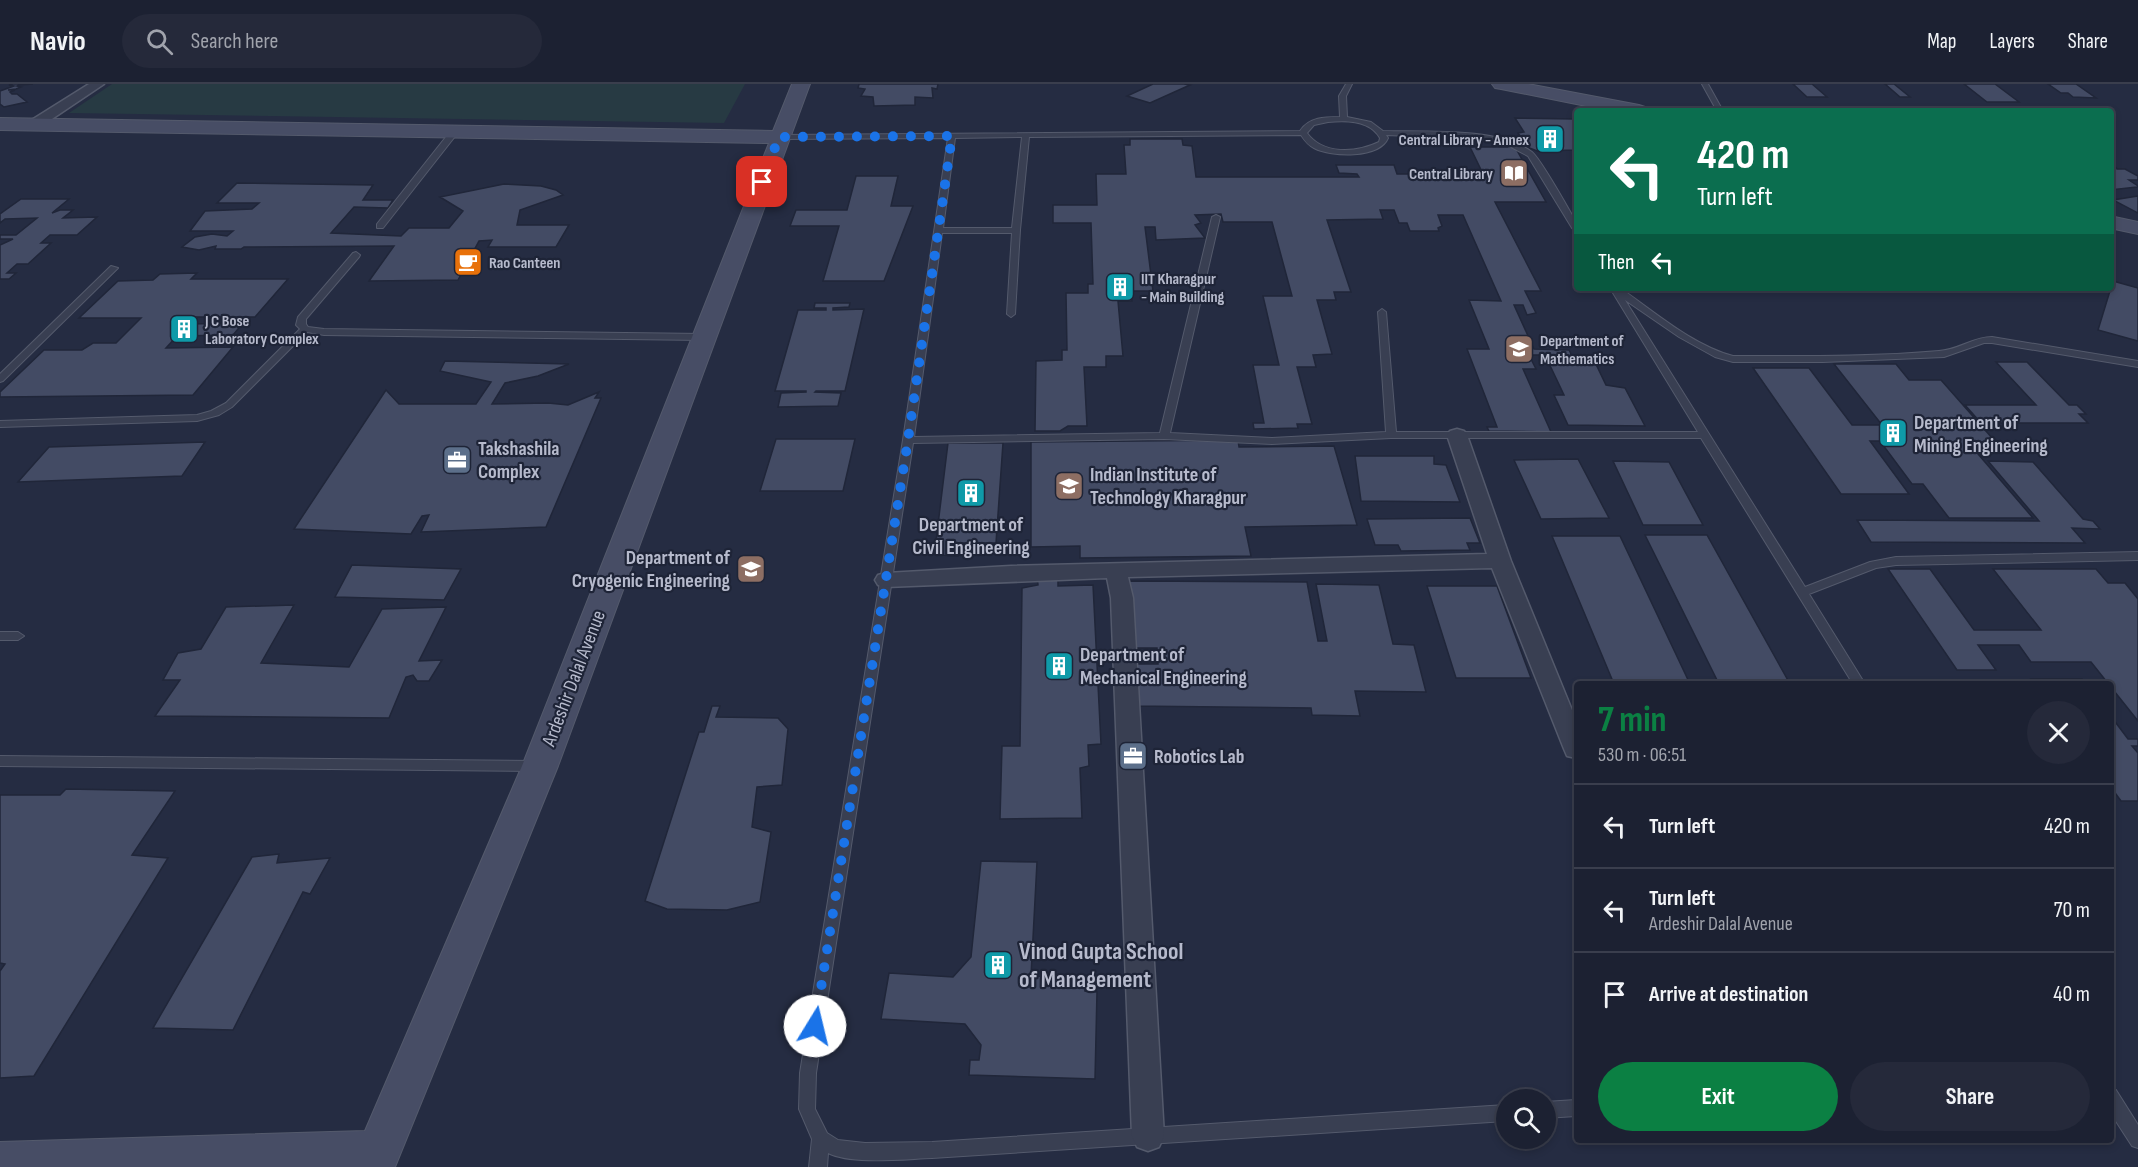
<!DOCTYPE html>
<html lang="en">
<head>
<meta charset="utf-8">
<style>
	:root { --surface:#1c2132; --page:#25293a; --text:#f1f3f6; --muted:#a0a3ac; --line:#3a3e4d; --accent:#0b8043 }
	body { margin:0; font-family:"Sofia Sans Condensed",sans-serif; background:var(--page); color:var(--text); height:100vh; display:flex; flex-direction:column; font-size:22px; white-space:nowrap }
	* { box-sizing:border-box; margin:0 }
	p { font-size:20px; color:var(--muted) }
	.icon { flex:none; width:33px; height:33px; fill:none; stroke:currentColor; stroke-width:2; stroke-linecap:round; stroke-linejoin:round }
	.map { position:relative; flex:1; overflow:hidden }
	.details { position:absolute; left:1574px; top:597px; width:540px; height:462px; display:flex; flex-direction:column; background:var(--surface); border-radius:6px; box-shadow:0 3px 9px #0003,0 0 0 2px var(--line) }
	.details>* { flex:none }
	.top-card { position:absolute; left:1574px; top:24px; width:540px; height:183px; border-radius:6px; box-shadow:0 3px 9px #0003,0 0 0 2px var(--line); background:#0b6e4f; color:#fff; overflow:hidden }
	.controls { position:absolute; left:1496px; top:1005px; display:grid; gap:12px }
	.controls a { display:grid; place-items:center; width:60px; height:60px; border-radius:50%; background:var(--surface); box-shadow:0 3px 9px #0003,0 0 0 2px var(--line); font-size:30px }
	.pin { position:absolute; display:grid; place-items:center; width:51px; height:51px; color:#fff; margin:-26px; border-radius:12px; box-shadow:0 3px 9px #0006 }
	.me { position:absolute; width:66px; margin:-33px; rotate:9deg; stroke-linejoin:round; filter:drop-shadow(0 0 4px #0008) }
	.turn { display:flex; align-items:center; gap:21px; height:126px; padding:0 24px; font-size:27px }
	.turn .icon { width:78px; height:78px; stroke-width:2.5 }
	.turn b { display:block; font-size:42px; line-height:51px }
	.then { display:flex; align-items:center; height:57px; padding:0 24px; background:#0003; gap:12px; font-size:22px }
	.round { display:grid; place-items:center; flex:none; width:63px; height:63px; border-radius:32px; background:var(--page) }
	.head { display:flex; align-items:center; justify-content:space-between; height:102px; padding:0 24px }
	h1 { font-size:36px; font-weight:700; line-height:45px; color:var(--accent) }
	.primary-button { display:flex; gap:12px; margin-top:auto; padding:12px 24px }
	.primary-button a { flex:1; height:69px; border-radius:36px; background:var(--accent); color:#fff; font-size:24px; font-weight:700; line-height:69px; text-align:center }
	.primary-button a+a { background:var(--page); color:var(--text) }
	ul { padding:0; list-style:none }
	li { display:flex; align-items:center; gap:18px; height:84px; padding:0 24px; border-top:2px solid var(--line) }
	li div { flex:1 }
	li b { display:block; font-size:22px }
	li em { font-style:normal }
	header { display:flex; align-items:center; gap:36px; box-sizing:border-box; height:84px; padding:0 30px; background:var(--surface); border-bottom:2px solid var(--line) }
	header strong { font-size:28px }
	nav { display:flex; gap:33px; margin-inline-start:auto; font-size:21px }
	.search { width:420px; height:54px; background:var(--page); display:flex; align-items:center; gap:15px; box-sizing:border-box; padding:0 21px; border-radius:33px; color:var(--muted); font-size:22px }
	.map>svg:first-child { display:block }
</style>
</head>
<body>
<header>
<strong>Navio</strong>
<div class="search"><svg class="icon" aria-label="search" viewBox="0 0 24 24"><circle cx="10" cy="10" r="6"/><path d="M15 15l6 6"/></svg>Search here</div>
<nav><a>Map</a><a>Layers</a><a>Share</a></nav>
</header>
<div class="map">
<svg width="2138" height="1083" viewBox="0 0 2138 1083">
	<rect width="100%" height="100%" fill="#252c42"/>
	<!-- green -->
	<path fill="#273a43" d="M112 0H745L724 39 69 29Z"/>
	<!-- building -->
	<g fill="#434b64" stroke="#202639" stroke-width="1.5">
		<path d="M13 0H33L19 1 17 2 21 3 16 5 8 6H15L10 8 12 10H17L27 18 4 23 0 20V7L14 2 9 1Z"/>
		<path d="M859 0H938L937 5 932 4 933 14 915 13V21L874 22 873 13 861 12 865 5 858 4Z"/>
		<path d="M1153 0H1184L1190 1 1150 19 1127 12Z"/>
		<path d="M1793 0H1812L1827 13H1807Z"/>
		<path d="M1885 0H1894L1910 13H1900Z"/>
		<path d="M1964 0H1995L2019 18H1987Z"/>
		<path d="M2048 0H2076L2096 14 2073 13 2068 9H2061Z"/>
		<path d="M1515 34 1576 35V66L1537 67 1527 63 1518 49 1524 48Z"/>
		<path d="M1130 55H1182L1183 61 1192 62 1196 93H1359L1357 90 1339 89 1336 81H1394L1397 90H1411L1412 94H1485L1470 63H1515L1546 118H1495L1541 207H1525L1536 229 1527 231 1523 221H1514L1534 265 1569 266 1573 274H1593L1606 301 1625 304 1645 342 1568 341 1554 311H1564L1545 271H1529L1536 285H1523L1551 348 1489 347 1487 343H1497L1467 265H1489L1469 216 1501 217 1463 131H1438L1442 142 1438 144 1439 147H1410L1407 139H1399L1394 126H1380L1383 135 1327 136 1351 208H1334L1336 216H1317L1332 270 1313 271 1316 283H1297L1312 340H1297L1298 344 1254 345 1253 339H1264L1253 281H1279L1263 212H1292L1272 138H1223L1221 130 1195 131 1201 139 1195 141 1205 154 1156 156 1155 143H1145L1153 207H1131L1132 217H1118L1123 272H1106V283H1084L1087 342H1068L1060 347H1035L1036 277 1062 276V266H1067L1066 209H1088V200H1093L1091 139H1053V121H1097L1096 90H1126L1124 61H1130Z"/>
		<path d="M2110 76 2117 85H2125L2138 92V96H2129L2138 102 2137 103 2110 106Z"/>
		<path d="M856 92H898L891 122H913L884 197H823L839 142H790L796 126H847Z"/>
		<path d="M237 99 373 101 363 116H393L388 124 354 123 331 149 401 152 409 144H449L463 127 440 113 504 100 541 102 556 106 563 111 520 126 517 141H569L556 163H488L492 156 479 157 458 196 369 197 394 162 244 163 241 165H215L216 162 199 166 182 163 195 153 212 150 227 152 233 147H190L205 127 252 125 259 119H217Z"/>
		<path d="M2138 112V129L2113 116Z"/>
		<path d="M21 115H69L52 129 60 126H73L63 134 97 133 77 151H50L41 159H51L28 180H17L7 189H16L9 195H0V161L13 155H0V151H16L37 134 5 135 0 139V130Z"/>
		<path d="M197 189 191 195H288L255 233H195L190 240 243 239 233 251 177 252 166 264 233 263 193 311 0 313V308L44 266H82L93 259H116L141 234H79L118 197 153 196 160 190Z"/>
		<path d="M2113 197 2138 204V257L2098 246Z"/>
		<path d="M815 219H850L849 223 833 224V226L864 225 845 307H816L815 308 841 309 838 322 778 323 781 309 806 308V307H775L798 226H826V224H814Z"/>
		<path d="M445 277 569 280 538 292 505 299 492 320 548 319 568 321 599 308 595 314H601L546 443 421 448 429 431 422 432 411 450 294 445 386 306 399 320H476L491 298 440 287Z"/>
		<path d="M1996 278H2027L2069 321H2077L2086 330H2079L2088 339H1981L1965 321H2036Z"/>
		<path d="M1834 280H1896L1909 296H1941L2000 363H1972L2033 434H1949L1923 400H1912L1880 357H1870L1909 410H1841L1753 284H1809L1852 341H1882Z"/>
		<path d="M776 355H855L843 407H760Z"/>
		<path d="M1238 356 1239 363 1334 362 1357 441 1245 443 1251 472 1080 474V462L1031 463V358Z"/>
		<path d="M205 358 182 392 18 398 49 363Z"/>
		<path d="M948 359H1003L996 459H959L958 472 940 471 941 465H935Z"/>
		<path d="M1355 372H1434V380L1446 381 1460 418 1361 417Z"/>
		<path d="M1578 375 1609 434 1541 435 1514 376Z"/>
		<path d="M1613 377 1669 378 1703 441H1643Z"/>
		<path d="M1988 377 2033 378 2083 435 2093 437 2100 445 2072 444 2085 459 1871 458 1857 436 2039 437Z"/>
		<path d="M1470 434 1480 459H1467L1470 466 1401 467 1398 461H1375L1367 435Z"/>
		<path d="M1645 451H1707L1790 600H1719Z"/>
		<path d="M1552 452H1620L1690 600H1614Z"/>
		<path d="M352 481 461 485 444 516 335 513Z"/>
		<path d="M1888 485H1930L1974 546H2041L1993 485H2096L2108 499H2125L2138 515V637L2091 578H2031L2019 561H1978L1996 586H1957Z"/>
		<path d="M1037 492H1058V502L1093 501 1101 660 1088 661 1089 682 1080 684 1082 734 1000 735 1002 662H1020L1022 504 1038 501Z"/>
		<path d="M1127 497 1307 498 1318 557H1327L1316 500 1379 501 1393 560 1414 561 1426 608 1355 607 1360 632 1312 631 1311 624 1130 622 1129 580H1158L1157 564H1129Z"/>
		<path d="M1427 502H1497L1531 594H1456Z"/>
		<path d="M294 521 261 579 349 583 382 525 446 523 419 577 442 576 429 597H417L413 591 406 593 389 634 155 632 180 596H163L178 569 201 565 226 523Z"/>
		<path d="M2031 595H2082L2086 600H2035Z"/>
		<path d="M712 622H720L716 633 778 634 788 645 782 701 757 703 752 743 771 748 760 818 727 826 667 825 645 817 699 648H704Z"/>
		<path d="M2110 631 2128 655H2138V662H2132L2138 669V717H2121L2110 702Z"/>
		<path d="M66 705 175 707 132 771 168 774 34 992 0 994V887L5 880 0 879V711H60Z"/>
		<path d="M279 770 277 779 330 774 310 810 303 808 233 946 153 944 252 773Z"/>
		<path d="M981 777 1037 778 1031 892 1085 893V907L1097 908 1095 995 969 991 970 976H979L981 961 965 940 881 935 889 889 953 893 971 873Z"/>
	</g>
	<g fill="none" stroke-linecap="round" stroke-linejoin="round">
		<!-- lane casing -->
		<g stroke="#545a6c" stroke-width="2">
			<g id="lane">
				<path d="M1346 0H1352L1346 12 1347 33 1371 38 1383 47C1424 48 1499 43 1532 68 1542 77 1568 124 1576 138V146L1572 144 1528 72 1511 63 1486 55 1386 51 1388 54C1379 75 1331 73 1314 64 1308 61 1305 57 1301 51L1029 53 1020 146 1015 230 1011 233 1007 230 1012 149H942L914 353 1160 349 1212 133 1216 131 1220 133 1170 349 1272 354 1386 348 1378 228 1382 225 1386 228 1396 348H1698L1610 204H1620C1655 228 1692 261 1733 272 1802 272 1871 273 1939 267 1958 266 1973 253 1992 253L2138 277V283L1992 259H1984L1944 273 1823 278H1733L1715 273 1679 253 1625 216 1805 503 1870 478 1896 473 2138 468V476L1896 481 1876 484 1809 510 1865 600H1853L1701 354H1391L1272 360 1164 355 913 359 816 989 815 1025 827 1049 838 1056 865 1059 932 1058 1506 1021V1037L932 1074C904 1075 852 1081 828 1069L827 1083H809L812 1055 799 1025 800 989 903 356 948 54 779 55 775 53 779 51 1300 47C1309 33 1325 33 1340 33L1339 12ZM1328 38C1346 36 1370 36 1380 54L1379 58C1356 69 1323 71 1307 49L1314 41ZM1022 53 1012 144H943L955 54Z"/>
				<path d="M1702 0H1708L1723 27H1717Z"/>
				<path d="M453 44 460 46 383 144H377V140Z"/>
				<path d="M356 168 360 171 359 173 306 235V240L308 243 324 245 703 250 708 253 703 256 324 251 307 248 232 323 219 331 197 337 0 343V337L197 331 211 327 226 319 300 245 296 241 298 233 353 169Z"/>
				<path d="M111 182 118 184 3 297 0 298V290Z"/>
				<path d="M0 548H18L24 552 18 556H0Z"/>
				<path d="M0 672 536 677 541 678 543 682 541 686 536 687 0 682Z"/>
				<path d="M2110 1004 2116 1006 2138 1041V1064L2132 1062 2110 1028Z"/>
				<path d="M1576 1016V1032L1545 1034V1018Z"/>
			</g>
		</g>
		<!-- street casing -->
		<g stroke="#545a6c" stroke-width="3">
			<g id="street">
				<path d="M89 0H104L40 43H30L28 40 30 37Z"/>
				<path d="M1457 345 1464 347 1467 351 1511 477 1576 636V674L1567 672 1564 665 1492 484 1128 493 1133 514 1164 1052 1159 1063 1148 1067 1137 1063 1132 1052 1111 514 1107 494 886 503 878 501 875 496 878 491 886 489 1011 482 1487 470 1447 351 1450 347Z"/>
			</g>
		</g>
		<!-- secondary casing -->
		<g stroke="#545a6c" stroke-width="2">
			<g id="secondary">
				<path d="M792 0H810L558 682 395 1083H0V1058L365 1047 522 682 769 59 0 46V34L773 47Z"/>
				<path d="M1492 0H1528L1639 21 1645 23 1648 27H1611L1501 5 1495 4Z"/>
				<path d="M2110 132 2138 138V150L2110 144Z"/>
			</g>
		</g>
		<!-- lane -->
		<use href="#lane" fill="#393f52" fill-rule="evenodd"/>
		<!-- street -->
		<use href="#street" fill="#393f52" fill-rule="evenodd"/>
		<!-- secondary -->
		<use href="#secondary" fill="#474d65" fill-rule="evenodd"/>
	</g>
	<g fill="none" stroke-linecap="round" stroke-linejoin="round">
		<!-- route -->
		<path stroke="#1a73e8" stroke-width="10" stroke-dasharray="0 18" d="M762 98 779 53 952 52 908 356 815 942"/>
	</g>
	<!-- icons -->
	<defs>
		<g id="building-square" transform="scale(1.5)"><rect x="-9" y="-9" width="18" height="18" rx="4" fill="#0f9aa8" stroke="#1e2437"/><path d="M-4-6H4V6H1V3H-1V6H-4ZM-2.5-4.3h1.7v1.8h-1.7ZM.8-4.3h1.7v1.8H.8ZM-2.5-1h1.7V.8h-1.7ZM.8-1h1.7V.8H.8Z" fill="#fff"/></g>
		<g id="library-square" transform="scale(1.5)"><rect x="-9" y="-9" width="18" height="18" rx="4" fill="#8d6e63" stroke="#1e2437"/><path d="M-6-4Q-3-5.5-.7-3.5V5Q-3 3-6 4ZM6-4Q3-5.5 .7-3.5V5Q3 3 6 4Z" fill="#fff"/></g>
		<g id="cafe-square" transform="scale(1.5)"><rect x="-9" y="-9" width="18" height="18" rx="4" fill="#e8710a" stroke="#1e2437"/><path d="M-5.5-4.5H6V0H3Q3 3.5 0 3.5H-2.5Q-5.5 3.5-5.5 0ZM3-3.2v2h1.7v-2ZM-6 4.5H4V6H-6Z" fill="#fff"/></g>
		<g id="university-square" transform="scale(1.5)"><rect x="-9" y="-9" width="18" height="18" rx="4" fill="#8d6e63" stroke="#1e2437"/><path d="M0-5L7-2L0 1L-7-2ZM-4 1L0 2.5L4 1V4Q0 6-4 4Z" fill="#fff"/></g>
		<g id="office-square" transform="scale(1.5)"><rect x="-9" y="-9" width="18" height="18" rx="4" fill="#5c6f8a" stroke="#1e2437"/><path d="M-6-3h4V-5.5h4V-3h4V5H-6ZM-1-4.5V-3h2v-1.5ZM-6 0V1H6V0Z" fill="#fff"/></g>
	</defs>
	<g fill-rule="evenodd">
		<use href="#building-square" x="1550" y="55"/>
		<use href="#library-square" x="1514" y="89"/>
		<use href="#cafe-square" x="468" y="178"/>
		<use href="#building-square" x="1120" y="203"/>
		<use href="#building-square" x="184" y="245"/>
		<use href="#university-square" x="1519" y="265"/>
		<use href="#building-square" x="1893" y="349"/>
		<use href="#office-square" x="457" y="376"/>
		<use href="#university-square" x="1069" y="402"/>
		<use href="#building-square" x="971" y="409"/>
		<use href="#university-square" x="751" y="485"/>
		<use href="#building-square" x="1059" y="582"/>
		<use href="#office-square" x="1133" y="672"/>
		<use href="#building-square" x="998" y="881"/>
	</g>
	<g text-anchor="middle" stroke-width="4.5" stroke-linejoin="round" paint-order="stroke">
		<!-- far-poi labels -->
		<g font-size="16" font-weight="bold" fill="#b6bacc" stroke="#1e2437" text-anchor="start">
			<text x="1529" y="61" text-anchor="end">Central Library - Annex</text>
			<text x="1493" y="95" text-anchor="end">Central Library</text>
			<text x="489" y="184">Rao Canteen</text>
			<text x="1141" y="200">IIT Kharagpur<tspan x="1141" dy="18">- Main Building</tspan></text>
			<text x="205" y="242">J C Bose<tspan x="205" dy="18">Laboratory Complex</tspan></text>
			<text x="1540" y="262">Department of<tspan x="1540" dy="18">Mathematics</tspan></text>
		</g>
		<!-- poi labels -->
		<g font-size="20" font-weight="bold" fill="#b6bacc" stroke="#1e2437" text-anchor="start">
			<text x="1914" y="345">Department of<tspan x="1914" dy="23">Mining Engineering</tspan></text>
			<text x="478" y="371">Takshashila<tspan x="478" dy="23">Complex</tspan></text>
			<text x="1090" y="397">Indian Institute of<tspan x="1090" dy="23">Technology Kharagpur</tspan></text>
			<text x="971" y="447" text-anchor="middle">Department of<tspan x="971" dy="23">Civil Engineering</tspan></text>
			<text x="730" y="480" text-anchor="end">Department of<tspan x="730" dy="23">Cryogenic Engineering</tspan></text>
			<text x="1080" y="577">Department of<tspan x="1080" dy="23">Mechanical Engineering</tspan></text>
			<text x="1154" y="679">Robotics Lab</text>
		</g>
		<!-- street labels -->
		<g font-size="20" fill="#b6bacc" stroke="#1e2437">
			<text transform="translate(573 594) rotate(-69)" y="7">Ardeshir Dalal Avenue</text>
		</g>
		<!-- near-poi labels -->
		<g font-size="24" font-weight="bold" fill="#b6bacc" stroke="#1e2437" text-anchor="start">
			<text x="1019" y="875">Vinod Gupta School<tspan x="1019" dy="28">of Management</tspan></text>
		</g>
	</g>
</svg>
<div class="controls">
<a><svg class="icon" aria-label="search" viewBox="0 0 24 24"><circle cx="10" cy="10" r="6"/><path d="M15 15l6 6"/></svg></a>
</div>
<div class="pin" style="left:762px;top:98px;background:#d93025"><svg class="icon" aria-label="arrive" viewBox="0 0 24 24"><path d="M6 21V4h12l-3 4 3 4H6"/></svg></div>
<svg class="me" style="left:815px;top:942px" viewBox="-20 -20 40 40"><circle r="19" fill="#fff"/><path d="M0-13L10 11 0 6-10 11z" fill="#1a73e8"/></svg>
<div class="top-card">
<div class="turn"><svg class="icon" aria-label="left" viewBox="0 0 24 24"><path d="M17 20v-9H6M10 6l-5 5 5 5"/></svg><div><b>420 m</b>Turn left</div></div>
<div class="then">Then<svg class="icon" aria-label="left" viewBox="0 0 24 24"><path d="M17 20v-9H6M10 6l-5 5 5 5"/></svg></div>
</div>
<section class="details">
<div class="head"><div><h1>7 min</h1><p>530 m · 06:51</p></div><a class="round"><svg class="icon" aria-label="close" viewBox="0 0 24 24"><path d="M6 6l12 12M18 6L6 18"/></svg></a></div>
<ul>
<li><svg class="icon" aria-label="left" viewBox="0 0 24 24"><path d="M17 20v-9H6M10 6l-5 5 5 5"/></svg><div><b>Turn left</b></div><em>420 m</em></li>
<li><svg class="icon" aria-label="left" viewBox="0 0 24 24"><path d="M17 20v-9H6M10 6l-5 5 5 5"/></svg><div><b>Turn left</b><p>Ardeshir Dalal Avenue</p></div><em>70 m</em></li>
<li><svg class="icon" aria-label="arrive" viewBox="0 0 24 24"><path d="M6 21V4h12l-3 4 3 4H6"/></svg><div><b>Arrive at destination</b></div><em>40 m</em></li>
</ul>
<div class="primary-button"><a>Exit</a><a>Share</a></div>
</section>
</div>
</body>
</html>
